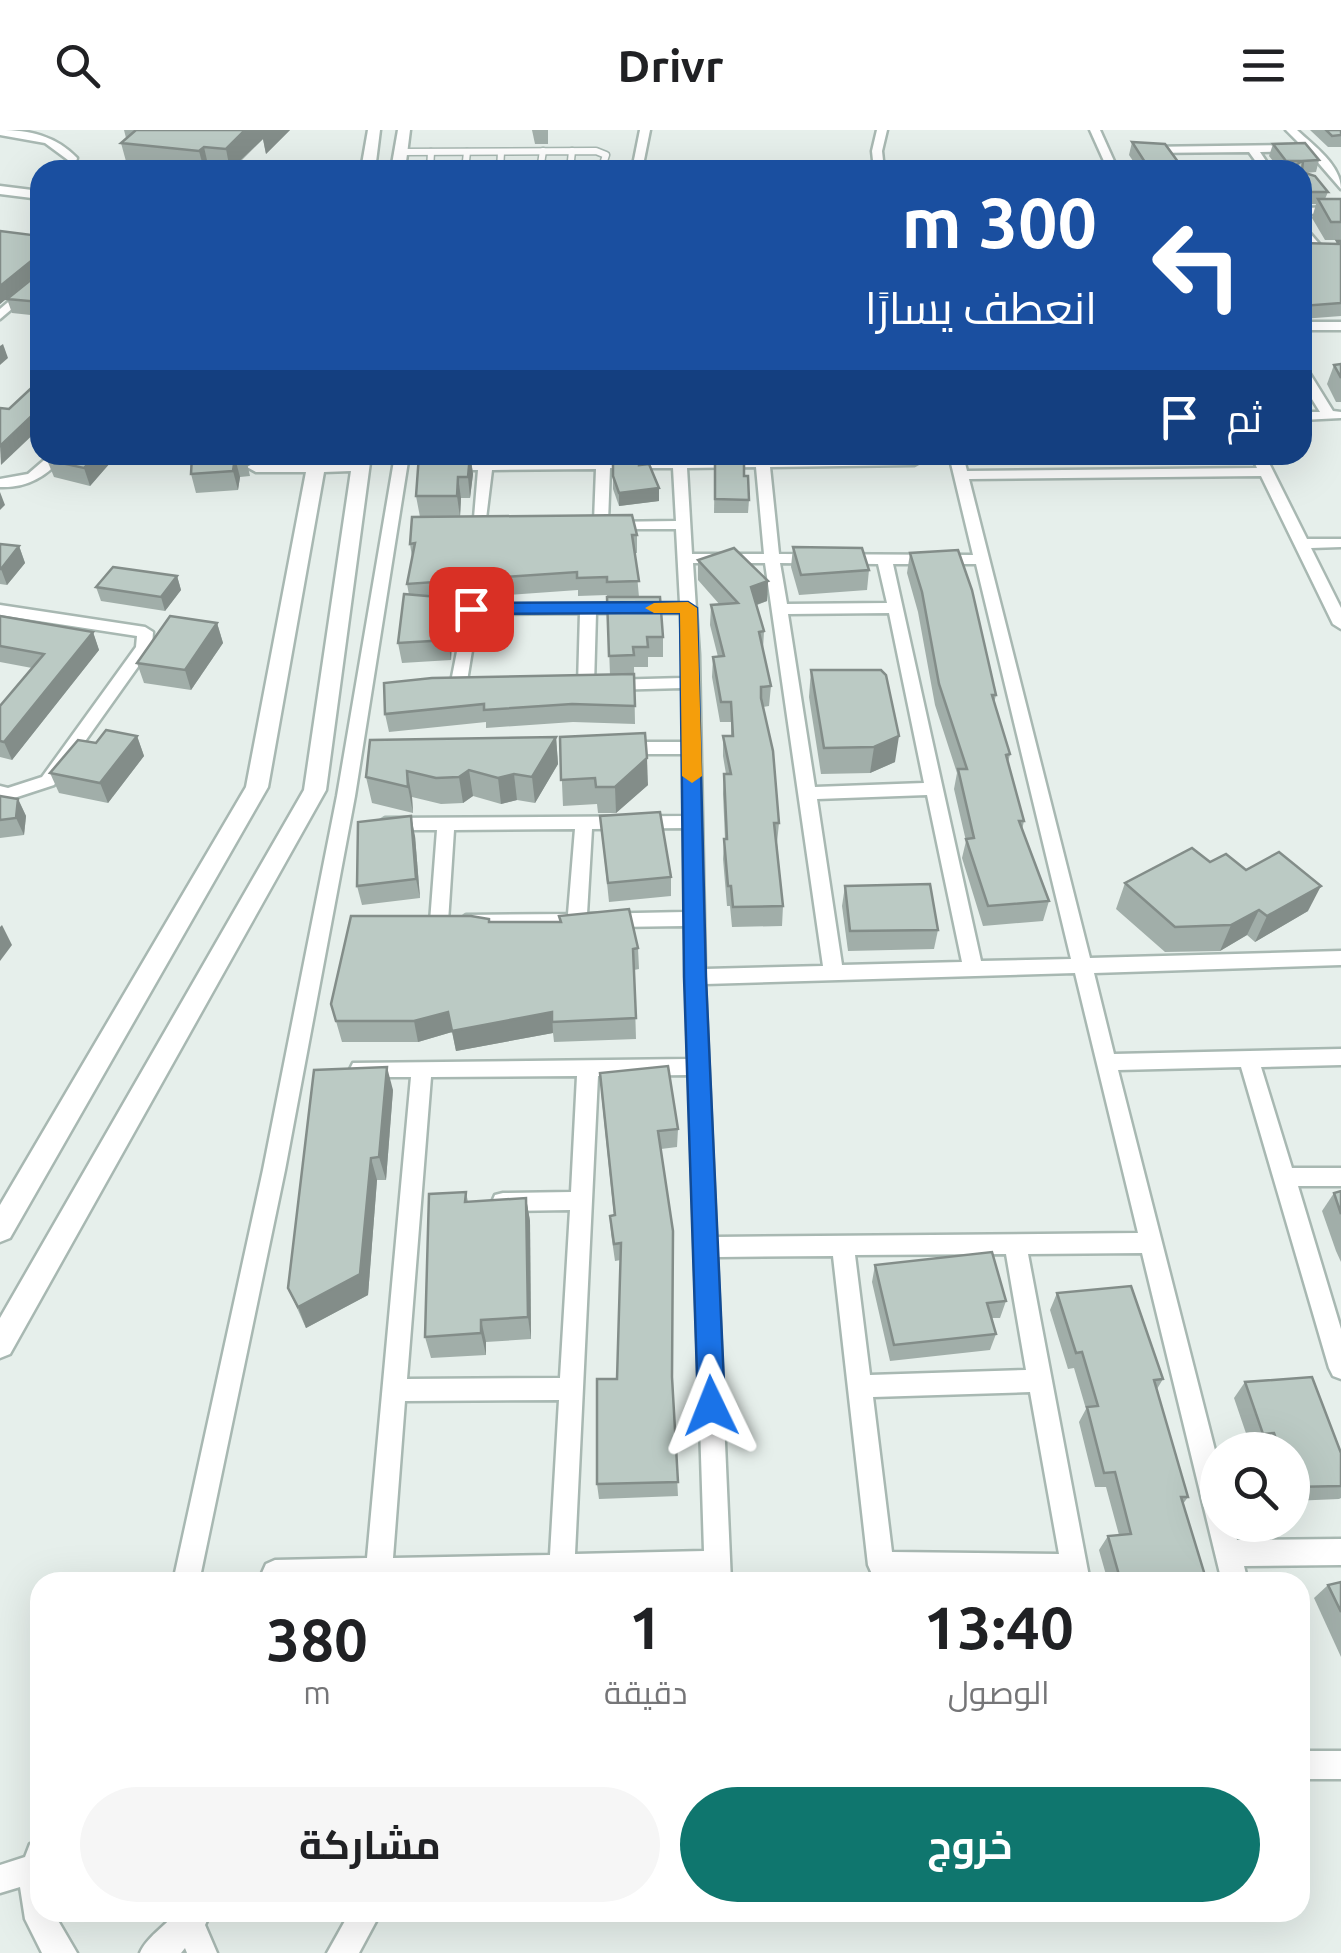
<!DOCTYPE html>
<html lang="ar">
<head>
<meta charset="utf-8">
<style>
	:root { --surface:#fff; --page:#f6f6f6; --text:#202124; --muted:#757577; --accent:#0f766e }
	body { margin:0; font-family:Ubuntu,Cairo,sans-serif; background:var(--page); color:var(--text); direction:rtl; height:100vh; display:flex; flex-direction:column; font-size:38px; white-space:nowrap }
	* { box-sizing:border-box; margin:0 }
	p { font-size:32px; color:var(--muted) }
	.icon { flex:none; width:55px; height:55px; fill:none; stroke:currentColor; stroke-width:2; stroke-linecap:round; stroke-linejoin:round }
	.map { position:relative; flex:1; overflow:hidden; direction:ltr }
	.sheet { position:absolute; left:30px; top:1442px; width:1280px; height:350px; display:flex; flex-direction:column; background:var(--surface); border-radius:30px; box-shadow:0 10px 40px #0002; direction:rtl }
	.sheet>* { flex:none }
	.top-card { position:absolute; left:30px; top:30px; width:1282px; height:305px; border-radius:30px; box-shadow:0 10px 40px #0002; direction:rtl; background:#1a4fa0; color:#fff; overflow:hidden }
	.controls { position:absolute; left:1200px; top:1302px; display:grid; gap:20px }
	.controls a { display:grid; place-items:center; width:110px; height:110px; border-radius:50%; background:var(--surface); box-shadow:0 10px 40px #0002; font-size:50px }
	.pin { position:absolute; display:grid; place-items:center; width:85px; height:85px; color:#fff; margin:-42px; border-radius:20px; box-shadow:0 5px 15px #0006 }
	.me { position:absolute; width:110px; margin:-55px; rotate:358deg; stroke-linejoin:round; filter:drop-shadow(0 0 8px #0008) }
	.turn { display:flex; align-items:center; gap:35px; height:210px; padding:0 50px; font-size:45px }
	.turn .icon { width:130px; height:130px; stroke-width:2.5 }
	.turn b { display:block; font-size:70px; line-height:85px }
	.then { display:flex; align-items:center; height:95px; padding:0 50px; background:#0003; gap:20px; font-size:38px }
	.eta { display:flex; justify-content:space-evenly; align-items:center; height:170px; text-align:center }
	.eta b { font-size:60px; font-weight:700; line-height:70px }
	.cta { display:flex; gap:20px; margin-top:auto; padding:20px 50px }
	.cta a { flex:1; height:115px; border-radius:60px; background:var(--accent); color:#fff; font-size:40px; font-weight:700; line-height:115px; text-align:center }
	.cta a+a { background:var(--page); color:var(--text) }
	header { display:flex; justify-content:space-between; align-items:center; height:130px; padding:0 50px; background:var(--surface); font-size:45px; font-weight:700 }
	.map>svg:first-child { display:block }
</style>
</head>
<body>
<header><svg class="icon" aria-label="menu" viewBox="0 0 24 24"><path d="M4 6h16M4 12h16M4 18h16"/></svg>Drivr<svg class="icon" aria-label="search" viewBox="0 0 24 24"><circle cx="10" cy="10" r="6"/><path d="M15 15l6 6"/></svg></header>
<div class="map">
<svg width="1341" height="1823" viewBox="0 0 1341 1823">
	<rect width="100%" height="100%" fill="#e6efeb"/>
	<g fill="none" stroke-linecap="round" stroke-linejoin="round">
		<!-- service casing -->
		<g stroke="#a8b8b2" stroke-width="9">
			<g id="service">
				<path d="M401 22 596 21 606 25 601 40"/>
				<path d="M430 40 431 22"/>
				<path d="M465 40 467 22"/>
				<path d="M500 40 501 22"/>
				<path d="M540 40 543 21"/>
				<path d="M570 40 572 21"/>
			</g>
		</g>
		<!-- minor casing -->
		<g stroke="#a8b8b2" stroke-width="5">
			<g id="minor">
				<path d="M0 0C30 0 56 6 77 28L74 40H64L68 30 45 13 0 5Z"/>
				<path d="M640 0H650L642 40H632Z"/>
				<path d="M877 0H887L882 21 884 40H874L872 21Z"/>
				<path d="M1090 0H1100L1118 40H1108Z"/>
				<path d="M1286 0H1297C1314 16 1341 35 1341 59L1308 21 1260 22 1272 40H1262L1249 22 1145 23 1140 20 1145 17 1301 15Z"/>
				<path d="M1341 77V83L1302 84V78Z"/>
				<path d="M1302 94 1321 116V120H1313L1302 106Z"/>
				<path d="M40 145V155L0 189V179Z"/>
				<rect x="1302" y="192" width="39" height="8"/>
				<path d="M1302 238 1307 239 1333 281 1341 282V288L1302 290V282H1320L1302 253Z"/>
				<path d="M50 325H65C47 346 28 358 0 357V349L28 344Z"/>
				<path d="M395 325H409L355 666 285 1040 199 1452H173L263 1040 337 666Z"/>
				<path d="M672 325H686V329L914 327 921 331 914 335 770 337 779 424 973 425 949 325H963L967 341 1257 338 1251 325H1265L1307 409H1341V417L1311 418 1341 478V499L1333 494 1261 346 969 349 1090 828 1341 821V835L1094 843 1114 924 1341 919V935L1261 937 1292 1038H1341V1056H1298L1341 1199V1249L1333 1246 1329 1238 1241 937 1118 940 1218 1332V1395H1234L1237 1410 1341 1409V1435L1244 1436 1248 1452H1222L1142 1123 1028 1124 1090 1452 881 1448 872 1444 868 1435 833 1126 717 1127 731 1452H705V1447L266 1452 262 1443 266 1434 275 1430 367 1428 411 947H360L353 945 350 939 353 933 688 929 685 796 466 799 457 792 466 785 568 784 575 699 454 700 448 792 439 799 430 792 437 700H385L376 694 385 688 684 686V624H619L611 618 619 612H684L683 558 609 560 601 555 609 550 683 548 681 483H596L594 555 586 560 578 555 580 483 478 484 467 551 481 552 483 556C476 564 457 565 450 557L466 476 680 473 676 399H583V393L594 392 596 339 492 340 485 397 473 400 478 340H447L440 336 447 332 672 329ZM756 337 764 424H692L687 338ZM610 338H673L676 391 608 392ZM693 433H765L823 836 705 839 699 525ZM780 433 878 434 887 473 787 474ZM893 434H976L1071 829 981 831ZM889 483 924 653 815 657 788 484ZM927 665 962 832 842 835 817 669ZM684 698 685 782 587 784 592 699ZM1075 843 1138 1103 716 1107 705 854ZM689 945 704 1421 575 1424 598 946ZM577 946 571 1062 503 1063 495 1065 492 1072 495 1079 503 1081 570 1080 560 1248 407 1249 431 947ZM1006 1124 1026 1240 870 1245 855 1125ZM1030 1262 1059 1424 892 1422 873 1267ZM559 1270 550 1425 393 1428 405 1271Z"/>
				<path d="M0 475 145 497 153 502 152 517 54 655 8 670 0 668V656L8 658 42 647 136 517 137 506 0 485Z"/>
				<rect x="1300" y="1621" width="41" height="28"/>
				<path d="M40 1710V1782H53L77 1823H42L25 1789 20 1757 0 1763V1735L25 1727 30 1714Z"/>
				<path d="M177 1782H211L205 1795 217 1823H187L185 1818 181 1823H140C146 1808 165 1796 177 1782Z"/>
				<path d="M350 1782H381L359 1823H327Z"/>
			</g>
		</g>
		<!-- tertiary casing -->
		<g stroke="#a8b8b2" stroke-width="5">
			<g id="tertiary">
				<path d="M368 0H380L375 40H361Z"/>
				<path d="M398 0H410L405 40H391Z"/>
				<path d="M0 56 40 61V69L0 64Z"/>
				<path d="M309 325H327L325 331H353V325H371L326 660 10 1224 0 1228V1188L304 660 351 341 324 342 268 657 10 1108 0 1112V1075L246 657 306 342H256L247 337 256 332 308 331Z"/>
			</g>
		</g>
		<!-- service -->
		<use href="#service" stroke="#fff" stroke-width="6"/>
		<!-- minor -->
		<use href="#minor" fill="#fff" fill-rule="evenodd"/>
		<!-- tertiary -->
		<use href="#tertiary" fill="#fff" fill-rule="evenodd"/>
	</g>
	<!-- wall -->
	<g fill="#a1aea9">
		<path d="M124 0H290L266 24 263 9 232 40H173L127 35 121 13 126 8Z"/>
		<path d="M532 0H548V14H535Z"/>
		<path d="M1310 0H1341V17H1328Z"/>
		<path d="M1132 12 1184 40H1139L1129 25Z"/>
		<path d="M1273 14 1319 30 1316 42 1305 43 1328 62 1325 69H1341V110H1325L1312 88 1316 74H1304L1302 72V40H1280L1269 26Z"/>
		<path d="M0 101 40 106V186L12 183 7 169 38 143 0 174Z"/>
		<path d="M1337 111H1341V186L1302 189V113L1336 114Z"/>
		<path d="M1341 234V272H1336L1327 254 1334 235Z"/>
		<path d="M117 325 90 356 54 347 47 330Z"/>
		<path d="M192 325H250V331L247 333 250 346 240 347 238 360 196 363 191 344Z"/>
		<path d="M419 325H639H474V329H471L473 344 470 368H461L460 387 637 405V423H635L639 467 663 507V527H648V537H634L635 594 573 592 486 598V592L389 602 385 584 610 545 607 465 578 466V460L450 469 453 488 451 530 402 533 398 513 409 465 407 454 412 427 410 414 420 387 416 366Z"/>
		<path d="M715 328 744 346 749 370 748 383H714Z"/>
		<path d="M639 335 659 371 619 376 613 359V346Z"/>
		<path d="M0 414 19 416 25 433 7 455 0 454Z"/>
		<path d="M793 417 869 440 867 460 799 465 791 437Z"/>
		<path d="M910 423 996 565 994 573 1010 624 1008 633 1024 691 1022 700 1049 771 1043 791 983 796 962 728 966 711 954 659 957 643 935 575 918 482 907 443Z"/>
		<path d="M698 430 768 451 767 471 757 475 764 501 763 520 771 556 769 576 763 577 779 693 777 713 783 776 782 796 732 797 730 776H727L723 729 724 709H725L723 664 724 644H726L723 626V606H731V592H720L712 547 713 527H718L710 495 711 475H720L698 450Z"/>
		<path d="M177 446 181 460 165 481 101 471 96 457Z"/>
		<path d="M0 486 93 502 99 520 12 630 0 627V576L32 538 0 532Z"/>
		<path d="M217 493 223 513 191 560 144 553 137 533Z"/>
		<path d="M811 540 895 632 870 643 821 644 809 567Z"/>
		<path d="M137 606 144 626 108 673 59 663 50 643 96 613Z"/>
		<path d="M556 607 558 634 535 673 517 670 501 674 473 666 463 673 441 674 412 667 413 683 372 673 366 647Z"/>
		<path d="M560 607 648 655 616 683H598L597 674 563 676Z"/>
		<path d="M0 666 18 669 26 686 24 705 0 708Z"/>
		<path d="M600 686 671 747V766L609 772Z"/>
		<path d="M415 706 420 768 362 775 357 756Z"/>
		<path d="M1210 732 1246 740 1308 781 1255 812 1247 805 1220 821 1165 822 1116 779 1125 753Z"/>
		<path d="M845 756 938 800 934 819 848 821 842 776Z"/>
		<path d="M490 792 638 818 639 839 634 840 636 909 554 912 553 903 456 921 452 902 418 912H342L331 874Z"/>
		<path d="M393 960 386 1050H377L368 1165 306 1198 288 1158Z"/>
		<path d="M601 961 678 999 677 1017 661 1019 678 1366 599 1369 597 1354 617 1249 621 1130 615 1131 611 1103 610 1086H614Z"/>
		<path d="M1341 1061V1132L1336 1121 1322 1081 1334 1063Z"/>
		<path d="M466 1062 468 1072 526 1068 530 1091 531 1209 486 1212V1225L431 1228 425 1207Z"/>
		<path d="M875 1135 1006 1171 1000 1188H992L996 1204 990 1220 890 1231 872 1152Z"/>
		<path d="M1057 1163 1163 1249 1157 1259 1188 1367 1183 1374 1207 1452H1108L1099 1420 1108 1406 1119 1405 1106 1357H1095L1079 1292 1086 1279 1074 1238 1068 1239 1050 1180Z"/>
		<path d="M1245 1252 1341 1323V1368L1339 1369 1292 1371V1320L1251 1318 1234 1268Z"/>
		<path d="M1341 1452V1527L1314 1468 1328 1455Z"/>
	</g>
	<!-- shaded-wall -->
	<g fill="#838d89">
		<path d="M245 0H290L266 24 263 9 230 40 226 19Z"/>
		<path d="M204 17 209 39 208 40H204L199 21Z"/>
		<path d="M36 127 40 141 0 174V156Z"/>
		<path d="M3 214 8 228 0 235V216Z"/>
		<path d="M40 278V298L1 335 0 316Z"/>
		<path d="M96 325H117L90 356 84 338Z"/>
		<path d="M241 325H250V331L247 333 245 327Z"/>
		<path d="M470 325 473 344 470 368 468 347Z"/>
		<path d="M235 328 240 347 238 360 233 341Z"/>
		<path d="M458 347 461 368 460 387 457 366Z"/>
		<path d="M659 358V371L619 376V363Z"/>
		<path d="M0 362 5 375 0 380Z"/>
		<path d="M19 416 25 433 7 455 1 439Z"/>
		<path d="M177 446 181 460 165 481 161 467Z"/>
		<path d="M768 451 767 471 750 477 751 457Z"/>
		<path d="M450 468 453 488 451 530 448 510Z"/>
		<path d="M217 493 223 513 191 560 185 540Z"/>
		<path d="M93 502 99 520 12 630 4 612Z"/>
		<path d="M137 606 144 626 108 673 100 653Z"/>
		<path d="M899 606 895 632 870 643 874 617Z"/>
		<path d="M556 607 558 634 535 673 532 647Z"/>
		<path d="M647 628 648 655 616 683 615 657Z"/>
		<path d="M469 640 473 666 463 673 459 647Z"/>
		<path d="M407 641 412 667 413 683 408 657Z"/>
		<path d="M514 644 517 670 501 674 498 648Z"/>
		<path d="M18 669 26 686 24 705 16 688Z"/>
		<path d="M411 686 415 706 420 768 416 749Z"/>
		<path d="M1321 756 1308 781 1255 812 1267 786Z"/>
		<path d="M1259 780 1247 805 1220 821 1231 795Z"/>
		<path d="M2 795 12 815 0 831V797Z"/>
		<path d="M448 882 452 902 418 912 414 891Z"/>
		<path d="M552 882 553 903 456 921 452 901Z"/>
		<path d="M387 937 393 960 386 1050 379 1027Z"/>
		<path d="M371 1028 377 1050 368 1165 306 1198 298 1177Z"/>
		<path d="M526 1068 530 1091 531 1209 528 1187Z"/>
		<path d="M481 1190 486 1212V1225L481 1203Z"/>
	</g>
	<!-- building -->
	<g fill="#bbcac4" stroke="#838d89" stroke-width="2.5">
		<path d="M136 0H245L226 19 204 17 199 21 121 13Z"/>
		<path d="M1326 0H1341V5L1332 6Z"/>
		<path d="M1132 12 1165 14 1184 40H1150Z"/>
		<path d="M1305 13 1319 30 1303 31 1302 40H1295L1293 37 1302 31H1286L1273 14Z"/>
		<path d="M1302 42 1315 46 1328 62H1308L1302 53Z"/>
		<path d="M1318 69H1341V92H1331Z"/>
		<path d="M0 101 40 106V172L7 169 38 144 39 131 36 127 0 156Z"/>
		<path d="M1337 111H1341V173L1302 176V113L1339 114Z"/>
		<path d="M1341 234V248L1334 235Z"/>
		<path d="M40 250V278L0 316V278L9 279Z"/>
		<path d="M52 325H96L84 338 47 330Z"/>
		<path d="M192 325H244L245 327 235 328 233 341 191 344Z"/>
		<path d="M419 325H470L468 347H458L457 366H416Z"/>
		<path d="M715 328H744V346H748L749 370 715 369Z"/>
		<path d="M613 329H639V335L649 334 659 358 619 363 613 346Z"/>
		<path d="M632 385 637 405H632L639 451 607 452V447L577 448V442L407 454 415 413 410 414 412 387Z"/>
		<path d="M0 414 19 416 1 439H0Z"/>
		<path d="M793 417 862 418 869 440 801 445Z"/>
		<path d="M734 418 768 451 751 457 764 501 759 502 771 556 761 557V568L773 621 779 693H774L783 776 733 777 731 756H728L724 709H727L724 644H731L723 606H733L731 572H721L713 527 724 526 711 475 738 473 698 430Z"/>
		<path d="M958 420 972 460 996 565H992L1010 624 1006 625 1024 691H1019L1049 771 988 776 966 709 974 708 958 639H967L939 554 922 462 910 423Z"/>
		<path d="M113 437 177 446 161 467 96 457Z"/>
		<path d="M404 464 450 468 448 510 398 513Z"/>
		<path d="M607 467H660L663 507H647L648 517H633L634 525 609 526Z"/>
		<path d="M0 486 93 502 4 612 0 611V576L44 524 0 516Z"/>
		<path d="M170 486 217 493 185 540 137 533Z"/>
		<path d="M811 540H881L886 545 899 606 874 617 824 618Z"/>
		<path d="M634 544 635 576 572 574 484 580V574L385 584 384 553 432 548Z"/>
		<path d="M106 600 137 606 100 653 50 643 78 610 96 613Z"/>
		<path d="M645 603 647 628 615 657H596L595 648 561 650 560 607Z"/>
		<path d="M556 607 532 647 514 644 498 648 469 640 459 647 436 648 407 641 408 657 366 647 370 610Z"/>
		<path d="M0 666 18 669 16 688 0 690Z"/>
		<path d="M660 682 671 747 608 753 600 686Z"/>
		<path d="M411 686 416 749 357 756 358 692Z"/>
		<path d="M1192 718 1210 732 1226 724 1246 740 1279 722 1321 756 1267 786 1259 780 1231 795 1175 797 1125 753Z"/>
		<path d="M930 754 938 800 850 801 845 756Z"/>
		<path d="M629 779 638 818 633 819 636 888 552 892V882L452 901 448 882 414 891H336L331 874 351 786H471L489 789V792H561L559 786Z"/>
		<path d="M668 936 678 999 658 1001 673 1101 672 1247 678 1352 597 1354V1249H617L621 1113 614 1114 610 1086 615 1085 600 943Z"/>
		<path d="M387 937 379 1027 371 1028 360 1144 298 1177 288 1158 314 940Z"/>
		<path d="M1341 1061V1084L1334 1063Z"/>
		<path d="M466 1062 465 1072 526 1068 528 1187 481 1190V1203L425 1207 429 1064Z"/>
		<path d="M992 1122 1006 1171 987 1173 996 1204 894 1215 875 1135Z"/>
		<path d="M1131 1156 1163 1249 1154 1250 1188 1367H1181L1207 1452H1121L1108 1406 1131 1404 1115 1342 1104 1343 1087 1277 1098 1276 1082 1222 1076 1223 1057 1163Z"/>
		<path d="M1312 1247 1341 1323V1356L1293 1357 1292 1320H1280L1274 1303 1263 1304 1245 1252Z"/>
		<path d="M1034 1444 1036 1452H965Z"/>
		<path d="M1341 1452V1482L1328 1455Z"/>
	</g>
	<!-- route -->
	<path fill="#1a73e8" stroke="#114b97" stroke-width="2.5" d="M688 472 697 478 706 847 725 1276 721 1285 711 1288 702 1285 698 1276 684 847 680 483 471 484 462 479 471 473Z"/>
	<!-- slow -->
	<path fill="#f59e0b" d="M688 472 697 478 702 646 692 653 682 646 680 483H654L645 478 654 473Z"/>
</svg>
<div class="controls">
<a><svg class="icon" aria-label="search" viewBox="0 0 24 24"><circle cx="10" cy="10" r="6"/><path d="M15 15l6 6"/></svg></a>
</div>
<div class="pin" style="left:471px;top:479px;background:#d93025"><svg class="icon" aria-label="arrive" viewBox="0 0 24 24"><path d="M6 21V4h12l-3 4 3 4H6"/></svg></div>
<svg class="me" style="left:711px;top:1276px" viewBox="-20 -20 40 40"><path d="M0-17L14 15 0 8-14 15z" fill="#1a73e8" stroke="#fff" stroke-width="4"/></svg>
<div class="top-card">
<div class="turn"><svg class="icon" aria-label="left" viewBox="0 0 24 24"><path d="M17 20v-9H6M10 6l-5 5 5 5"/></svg><div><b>300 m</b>انعطف يسارًا</div></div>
<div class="then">ثم<svg class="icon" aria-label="arrive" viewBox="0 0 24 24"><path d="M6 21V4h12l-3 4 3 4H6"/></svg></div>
</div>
<section class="sheet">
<div class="eta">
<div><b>13:40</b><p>الوصول</p></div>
<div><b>1</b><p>دقيقة</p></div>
<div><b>380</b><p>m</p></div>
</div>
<div class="cta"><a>خروج</a><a>مشاركة</a></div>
</section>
</div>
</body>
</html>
